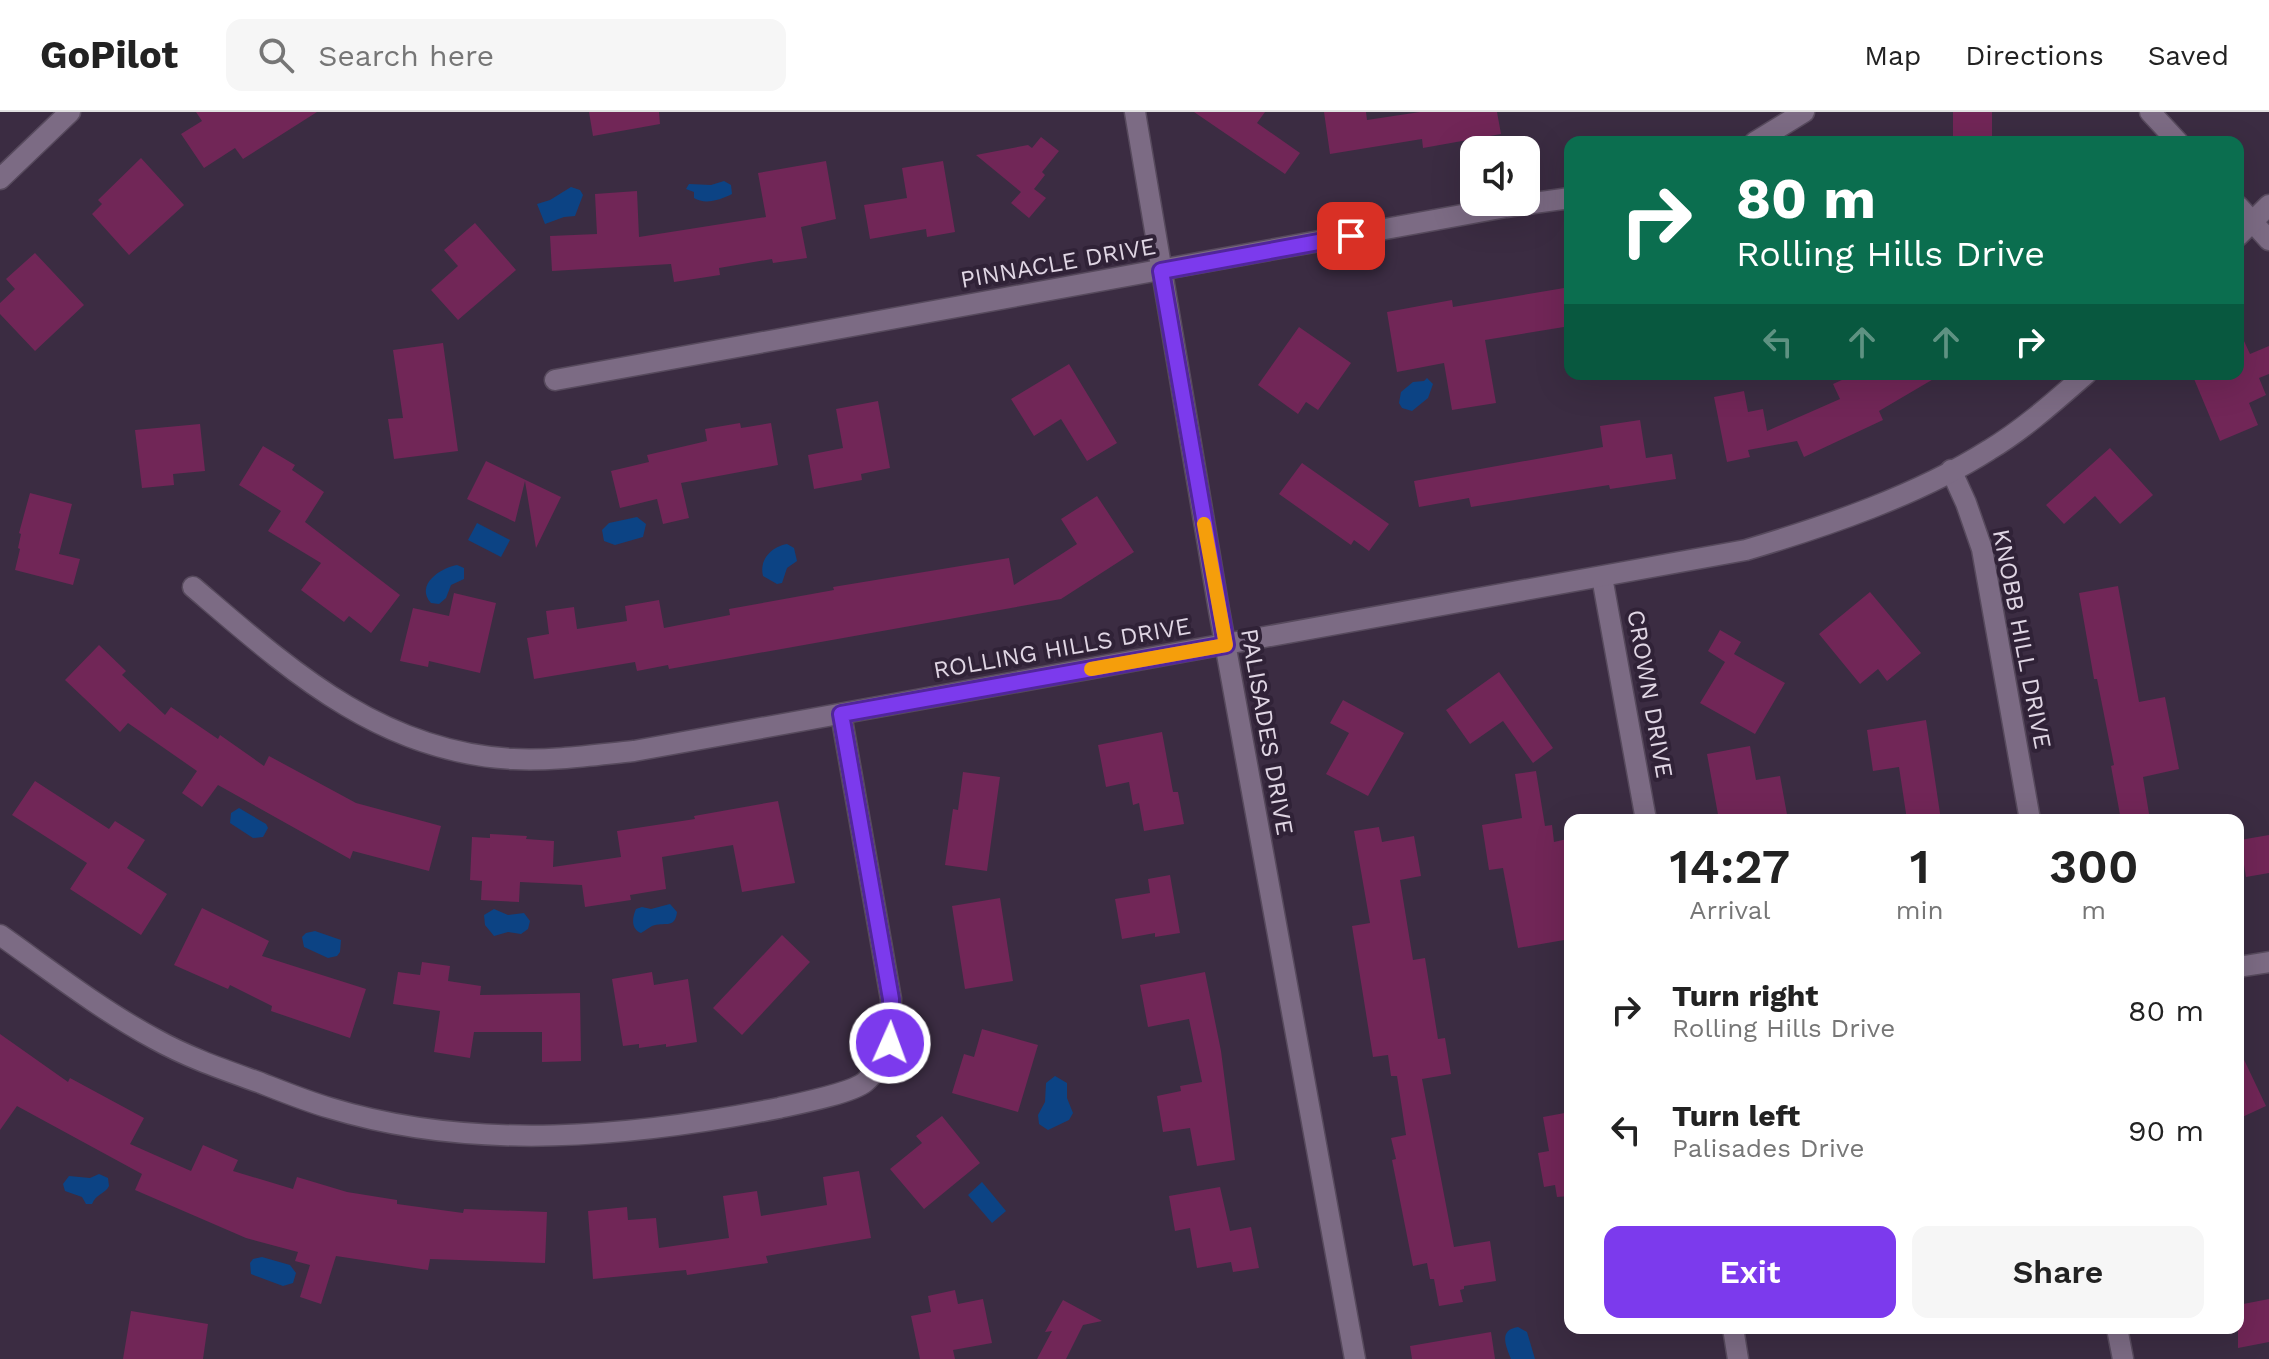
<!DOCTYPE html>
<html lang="en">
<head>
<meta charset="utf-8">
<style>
	:root { --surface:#fff; --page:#f6f6f6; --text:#222; --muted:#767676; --line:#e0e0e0; --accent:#7c3aed }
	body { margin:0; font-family:"Work Sans",sans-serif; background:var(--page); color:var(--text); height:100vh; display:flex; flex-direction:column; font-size:30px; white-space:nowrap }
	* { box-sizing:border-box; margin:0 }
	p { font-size:26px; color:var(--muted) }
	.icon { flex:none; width:44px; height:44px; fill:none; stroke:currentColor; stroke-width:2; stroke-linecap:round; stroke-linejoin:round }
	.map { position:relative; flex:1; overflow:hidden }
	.details { position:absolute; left:1564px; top:702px; width:680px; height:520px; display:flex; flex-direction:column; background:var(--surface); border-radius:16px; box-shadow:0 8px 32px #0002 }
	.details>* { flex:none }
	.hud { position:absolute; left:1564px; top:24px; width:680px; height:244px; border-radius:16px; box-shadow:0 8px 32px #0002; background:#0b6e4f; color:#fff; overflow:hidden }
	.fabs { position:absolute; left:1460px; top:24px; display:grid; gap:16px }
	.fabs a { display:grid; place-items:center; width:80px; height:80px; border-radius:16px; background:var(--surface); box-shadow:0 8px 32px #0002; font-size:40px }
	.pin { position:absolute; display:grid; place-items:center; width:68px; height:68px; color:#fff; margin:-34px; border-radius:16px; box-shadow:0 4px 12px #0006 }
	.me { position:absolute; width:88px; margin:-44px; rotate:2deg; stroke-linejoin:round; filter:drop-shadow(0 0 6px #0008) }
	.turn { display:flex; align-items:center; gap:28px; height:168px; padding:0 40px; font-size:36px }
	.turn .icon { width:104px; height:104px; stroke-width:2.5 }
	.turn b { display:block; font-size:56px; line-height:68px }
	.lanes { display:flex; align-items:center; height:76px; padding:0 40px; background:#0003; justify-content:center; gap:40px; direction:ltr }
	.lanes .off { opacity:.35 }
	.eta { display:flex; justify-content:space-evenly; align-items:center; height:136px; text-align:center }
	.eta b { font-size:48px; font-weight:600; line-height:56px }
	.primary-button { display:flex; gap:16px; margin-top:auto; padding:16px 40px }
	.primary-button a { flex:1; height:92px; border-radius:16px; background:var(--accent); color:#fff; font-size:32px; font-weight:600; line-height:92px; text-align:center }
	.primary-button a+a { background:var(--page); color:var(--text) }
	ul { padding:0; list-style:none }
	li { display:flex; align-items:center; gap:24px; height:120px; padding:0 40px }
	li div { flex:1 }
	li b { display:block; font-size:30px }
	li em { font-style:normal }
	header { display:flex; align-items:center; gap:48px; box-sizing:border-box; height:112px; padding:0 40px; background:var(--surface); border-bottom:2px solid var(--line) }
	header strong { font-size:38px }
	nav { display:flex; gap:44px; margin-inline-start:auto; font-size:28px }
	.search { width:560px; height:72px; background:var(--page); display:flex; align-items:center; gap:20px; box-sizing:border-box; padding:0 28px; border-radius:16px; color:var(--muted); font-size:30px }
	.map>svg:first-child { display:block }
</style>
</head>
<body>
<header>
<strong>GoPilot</strong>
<div class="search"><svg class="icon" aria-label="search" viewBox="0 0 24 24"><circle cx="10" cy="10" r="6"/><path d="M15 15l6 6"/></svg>Search here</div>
<nav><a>Map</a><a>Directions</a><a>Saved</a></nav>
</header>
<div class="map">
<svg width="2269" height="1247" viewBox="0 0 2269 1247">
	<rect width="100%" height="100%" fill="#3b2c42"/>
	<!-- water -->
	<g fill="#0c4384">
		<path d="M724 69 731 73 732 82C720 88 705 93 694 86V80L686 77 689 72 711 73Z"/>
		<path d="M571 75 580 78 583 83 575 104 564 105 545 112 537 92 550 88Z"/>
		<path d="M1427 266 1433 272 1428 286 1412 299 1402 296 1399 291 1401 280 1413 270 1424 269Z"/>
		<path d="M637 405 646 412 643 425 615 433 604 429 602 418 609 411Z"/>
		<path d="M477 411 510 428 501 445 468 428Z"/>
		<path d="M787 432 794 436 797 449 787 456 782 471 777 472 763 464C759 448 771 435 787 432Z"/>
		<path d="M457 453 464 456V467L451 473 446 486 439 492 431 491C415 473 440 456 457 453Z"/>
		<path d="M239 696 266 712 268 716 263 725 253 726 230 711 231 701Z"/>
		<path d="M670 792 677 800C675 818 664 809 652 814 648 816 645 819 641 821 631 817 632 806 636 797L642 795 651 797Z"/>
		<path d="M494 797 508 803 524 801 530 809 528 817 521 822 508 820 494 824 485 813 484 803Z"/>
		<path d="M315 819 341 828 340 840 337 844 328 846 304 835 302 825 306 821Z"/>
		<path d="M1055 964 1067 971V986L1073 1001 1069 1008 1048 1018 1039 1012 1038 1003 1045 990 1046 971Z"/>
		<path d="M99 1062 108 1066 109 1074C105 1082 96 1082 92 1092H86L82 1085 65 1079 63 1072 69 1064 90 1066Z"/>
		<path d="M982 1070 1006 1099 992 1111 968 1083Z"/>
		<path d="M262 1145 290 1153 296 1161 293 1171 283 1174 251 1162 250 1151 253 1147Z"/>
		<path d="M1518 1215 1527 1220 1535 1247H1511C1506 1234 1498 1218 1518 1215Z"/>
	</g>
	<!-- building -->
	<g fill="#712657">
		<path d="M196 0H317L243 47 235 36 204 56 181 22 202 9Z"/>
		<path d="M589 0H659L660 12 593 24Z"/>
		<path d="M1194 0H1265L1257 11 1300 41 1285 62Z"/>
		<path d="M1324 0H1366L1367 8 1420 0H1497L1501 22 1423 36 1422 27 1330 42Z"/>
		<rect x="1953" y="0" width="39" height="30"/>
		<path d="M1041 25 1059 39 1042 60 1045 63 1034 77 1046 86 1029 106 1011 91 1021 80 976 43 1028 33 1032 36Z"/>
		<path d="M141 46 184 93 129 143 92 102 102 92 98 88Z"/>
		<path d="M826 49 836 107 801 115 807 146 773 151 772 147 719 156 720 163 674 170 671 152 552 159 550 124 597 122 595 82 637 79 639 125 766 105 758 61Z"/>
		<path d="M943 49 955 120 927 125 926 117 870 127 864 93 907 86 902 56Z"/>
		<path d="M475 111 516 158 458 208 431 178 458 154 444 138Z"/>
		<path d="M35 141 84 193 35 239 0 202V191L15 177 6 167Z"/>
		<path d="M1570 175V214L1485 228 1496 291 1452 298 1444 251 1397 260 1387 200 1452 188 1453 195Z"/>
		<path d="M1299 215 1351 251 1318 298 1306 290 1298 302 1258 273Z"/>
		<path d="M2238 216 2250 242 2269 234V262L2259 266 2266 283 2249 291 2258 313 2220 329 2192 262H2238Z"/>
		<path d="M443 231 458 339 394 347 388 307 403 306 393 238Z"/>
		<path d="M1069 252 1117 331 1087 349 1061 307 1034 324 1011 287Z"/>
		<path d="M1855 262H1942L1879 299 1883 308 1804 345 1797 329 1748 338 1750 345 1727 350 1714 285 1744 279 1748 300 1763 297 1767 319 1840 287 1833 272Z"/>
		<path d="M878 289 890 356 861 362 862 368 814 377 808 343 843 336 836 297Z"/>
		<path d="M1640 308 1646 346 1672 342 1676 367 1610 377 1609 373 1471 395 1469 386 1419 395 1414 369 1603 335 1600 314Z"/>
		<path d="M740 311 741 316 771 311 778 353 681 371 689 406 663 412 657 387 620 396 611 359 649 350 647 343 707 329 705 317Z"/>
		<path d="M200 312 205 359 173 362 174 373 142 376 135 318Z"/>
		<path d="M263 334 295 353 292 358 324 380 305 410 400 483 371 521 349 504 344 510 301 478 321 451 268 419 281 399 239 373Z"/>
		<path d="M2110 336 2153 383 2120 412 2095 384 2064 412 2046 393Z"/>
		<path d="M486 349 561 385 536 436 525 369 515 410 467 387Z"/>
		<path d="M1302 351 1389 412 1369 439 1354 428 1351 433 1279 382Z"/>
		<path d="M30 381 72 392 59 442 80 447 73 473 15 458 20 437 18 436 21 422 19 421Z"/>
		<path d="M1097 384 1134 440 1061 487 669 557 668 553 637 559 635 550 534 567 527 526 549 522 546 499 574 495 577 517 627 509 625 494 659 488 664 516 730 503 729 497 834 478 833 475 1009 446 1014 473 1077 432 1061 407Z"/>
		<path d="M2118 474 2139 590 2165 585 2179 657 2143 665 2150 708H2121L2111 654 2114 653 2097 567H2094L2079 481Z"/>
		<path d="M1870 480 1921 541 1887 569 1878 557 1860 572 1819 522Z"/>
		<path d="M454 481 496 491 480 561 429 549 428 555 400 549 413 496 449 504Z"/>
		<path d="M1720 518 1741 530 1734 542 1785 571 1755 622 1700 591 1725 550 1708 539Z"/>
		<path d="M99 533 126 559 122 563 165 603 171 595 218 627 220 623 264 654 269 644 356 691 441 714 429 759 353 739 350 747 218 673 202 695 182 681 197 659 128 611 120 620 65 568Z"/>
		<path d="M1499 560 1553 636 1533 651 1503 609 1470 632 1446 598Z"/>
		<path d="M1343 588 1404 621 1368 684 1326 662 1349 621 1330 611Z"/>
		<path d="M1926 608 1941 708H1907L1899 655 1873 659 1867 618Z"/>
		<path d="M1162 620 1173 680H1178L1184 712 1144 719 1139 691 1133 693 1129 670 1106 675 1098 633Z"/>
		<path d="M1750 634 1756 668 1780 664 1788 708H1719L1707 642Z"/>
		<path d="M1536 659 1545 714 1552 713 1554 730 1567 727 1570 743V827L1518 836 1503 756 1489 758 1482 713 1522 706 1515 662Z"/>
		<path d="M963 660 1000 665 987 759 945 753 953 697 958 698Z"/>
		<path d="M35 669 109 717 115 709 145 728 127 756 167 782 141 823 70 777 87 751 12 703Z"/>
		<path d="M778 689 795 771 742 780 733 733 662 745 666 777 630 783 631 788 585 795 582 773 520 770 519 790 481 788 482 769 470 768 472 725 490 726V722L527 724 526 727 554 729 553 755 621 745 617 719 695 707 694 704Z"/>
		<path d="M1379 715 1382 730 1414 724 1421 764 1400 768 1413 848 1425 846 1438 927 1445 926 1451 962 1422 967 1454 1135 1490 1129 1496 1169 1464 1174V1177L1460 1178 1463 1190 1439 1194 1434 1167H1430L1427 1151 1413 1154 1392 1048 1396 1047 1391 1026 1406 1023 1397 964H1391L1388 943 1373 945 1352 814 1370 811 1354 719Z"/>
		<path d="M2269 723V761L2246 765 2240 728Z"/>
		<path d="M1170 763 1180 821 1155 825V821L1122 827 1115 787 1150 781 1148 767Z"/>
		<path d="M1000 786 1013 869 965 877 952 794Z"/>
		<path d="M202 796 269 829 262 844 366 877 350 926 271 899 272 894 230 873 228 877 174 853Z"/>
		<path d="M782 823 810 850 742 923 713 896Z"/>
		<path d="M422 850 450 854 448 869 481 874 480 883 580 881 581 949 542 950V920H474L470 946 434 940 440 899 393 892 398 860 420 863Z"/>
		<path d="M652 860 654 873 688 867 697 930 666 935V932L639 936V932L623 934 612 867Z"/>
		<path d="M1205 860 1221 939 1235 1048 1197 1054 1190 1016 1163 1020 1157 984 1181 979 1180 974 1202 970 1189 907 1148 915 1140 873Z"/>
		<path d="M982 917 1038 933 1018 1000 952 981 964 942 974 945Z"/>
		<path d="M0 922 68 970 70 966 144 1006 130 1032 191 1059 203 1033 238 1048 233 1059 293 1077 297 1065 347 1080 397 1088V1092L463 1101 464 1097 547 1100 545 1151 430 1147 428 1158 336 1144 321 1192 300 1185 310 1153 295 1149 298 1140 246 1126 135 1078 142 1062 17 994 0 1018Z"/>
		<path d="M2238 935 2266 994 2238 1007Z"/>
		<path d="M1570 1000V1084L1557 1085 1555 1073 1544 1075 1538 1041 1549 1039 1543 1005Z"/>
		<path d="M942 1004 980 1051 924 1097 890 1057 922 1031 916 1024Z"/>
		<path d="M859 1059 871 1126 766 1144 768 1151 687 1163 686 1158 593 1167 588 1099 627 1095 628 1108 656 1106 659 1136 729 1126 723 1084 757 1079 761 1104 827 1093 823 1065Z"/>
		<path d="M1220 1075 1230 1119 1251 1115 1259 1156 1233 1160 1231 1150 1197 1156 1190 1116 1175 1119 1169 1084Z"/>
		<path d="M955 1178 958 1192 983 1187 992 1231 953 1238 955 1247H920L911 1204 931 1200 928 1184Z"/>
		<path d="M2269 1187V1230L2238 1236V1193Z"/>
		<path d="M1063 1188 1102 1209 1083 1213 1066 1247H1037L1052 1219 1045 1220Z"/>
		<path d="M131 1199 208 1212 203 1247H123Z"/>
		<path d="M1491 1220 1495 1247H1412L1410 1234Z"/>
	</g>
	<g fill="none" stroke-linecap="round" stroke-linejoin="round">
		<!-- street casing -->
		<g stroke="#574a5d" stroke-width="23">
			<g id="street">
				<path d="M1135 0 1219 498 1355 1247"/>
				<path d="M2150 0 2178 30"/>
				<path d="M1755 30 1804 0"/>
				<path d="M0 67 70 0"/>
				<path d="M2238 94 2269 128"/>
				<path d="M2238 124 2269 93"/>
				<path d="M555 268 1506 95 1570 86"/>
				<path d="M1951 358 1966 391 1982 437 2030 708"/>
				<path d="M1602 465 1646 708"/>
				<path d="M193 475C289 557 379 640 513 647 553 649 594 643 634 639L1746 438C1827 414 1918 383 1989 338 2024 317 2055 289 2086 262"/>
				<path d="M0 823C51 859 101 898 155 927 189 946 225 958 261 971 284 980 306 989 330 996 474 1040 633 1025 779 996 797 992 852 981 865 970 891 948 890 918 891 887L841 602"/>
				<path d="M2238 855 2269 850"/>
				<path d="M1733 1216 1738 1247"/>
				<path d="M2117 1216 2123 1247"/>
			</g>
		</g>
		<!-- street -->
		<use href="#street" stroke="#7c6b84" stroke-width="20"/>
	</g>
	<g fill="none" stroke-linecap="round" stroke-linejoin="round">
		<!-- route casing -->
		<g stroke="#51269a" stroke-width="20">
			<path id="route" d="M890 931 891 887 841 602 1226 533 1161 159 1351 124"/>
		</g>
		<!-- route -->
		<use href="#route" stroke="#7c3aed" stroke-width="14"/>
		<!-- slow -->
		<path stroke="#f59e0b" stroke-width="14" d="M1091 557 1226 533 1204 412"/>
	</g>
	<g text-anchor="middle" stroke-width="8" stroke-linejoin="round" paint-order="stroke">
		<!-- street labels -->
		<g font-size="24" fill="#e0d6e4" stroke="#302237">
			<text transform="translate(1058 151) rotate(-10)" y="8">PINNACLE DRIVE</text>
			<text transform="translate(2022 527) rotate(79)" y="8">KNOBB HILL DRIVE</text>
			<text transform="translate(1062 536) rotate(-10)" y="8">ROLLING HILLS DRIVE</text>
			<text transform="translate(1650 582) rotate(80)" y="8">CROWN DRIVE</text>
			<text transform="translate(1267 620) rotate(80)" y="8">PALISADES DRIVE</text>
		</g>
	</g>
</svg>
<div class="fabs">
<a><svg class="icon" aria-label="sound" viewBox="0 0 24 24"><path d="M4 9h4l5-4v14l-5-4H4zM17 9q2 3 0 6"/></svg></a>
</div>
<div class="pin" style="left:1351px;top:124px;background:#d93025"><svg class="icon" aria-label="arrive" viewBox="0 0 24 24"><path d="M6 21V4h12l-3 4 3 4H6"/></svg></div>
<svg class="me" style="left:890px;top:931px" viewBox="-20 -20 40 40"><circle r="17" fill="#7c3aed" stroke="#fff" stroke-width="3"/><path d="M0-11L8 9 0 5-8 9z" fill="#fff"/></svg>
<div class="hud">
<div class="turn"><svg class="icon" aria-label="right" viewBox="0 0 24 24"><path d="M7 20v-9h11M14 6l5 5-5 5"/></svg><div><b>80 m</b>Rolling Hills Drive</div></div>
<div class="lanes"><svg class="icon off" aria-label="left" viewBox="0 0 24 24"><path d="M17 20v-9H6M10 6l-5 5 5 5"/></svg><svg class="icon off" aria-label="ahead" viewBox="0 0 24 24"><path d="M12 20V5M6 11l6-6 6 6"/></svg><svg class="icon off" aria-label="ahead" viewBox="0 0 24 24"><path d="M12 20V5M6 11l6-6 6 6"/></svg><svg class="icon" aria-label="right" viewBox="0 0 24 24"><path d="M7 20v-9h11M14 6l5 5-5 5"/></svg></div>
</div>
<section class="details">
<div class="eta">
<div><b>14:27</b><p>Arrival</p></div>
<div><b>1</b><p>min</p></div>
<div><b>300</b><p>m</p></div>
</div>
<ul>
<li><svg class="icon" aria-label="right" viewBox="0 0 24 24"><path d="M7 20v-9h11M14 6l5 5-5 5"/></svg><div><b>Turn right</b><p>Rolling Hills Drive</p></div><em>80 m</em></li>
<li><svg class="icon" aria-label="left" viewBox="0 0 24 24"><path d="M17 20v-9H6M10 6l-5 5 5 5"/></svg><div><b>Turn left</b><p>Palisades Drive</p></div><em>90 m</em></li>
</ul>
<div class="primary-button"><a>Exit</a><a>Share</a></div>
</section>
</div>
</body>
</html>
